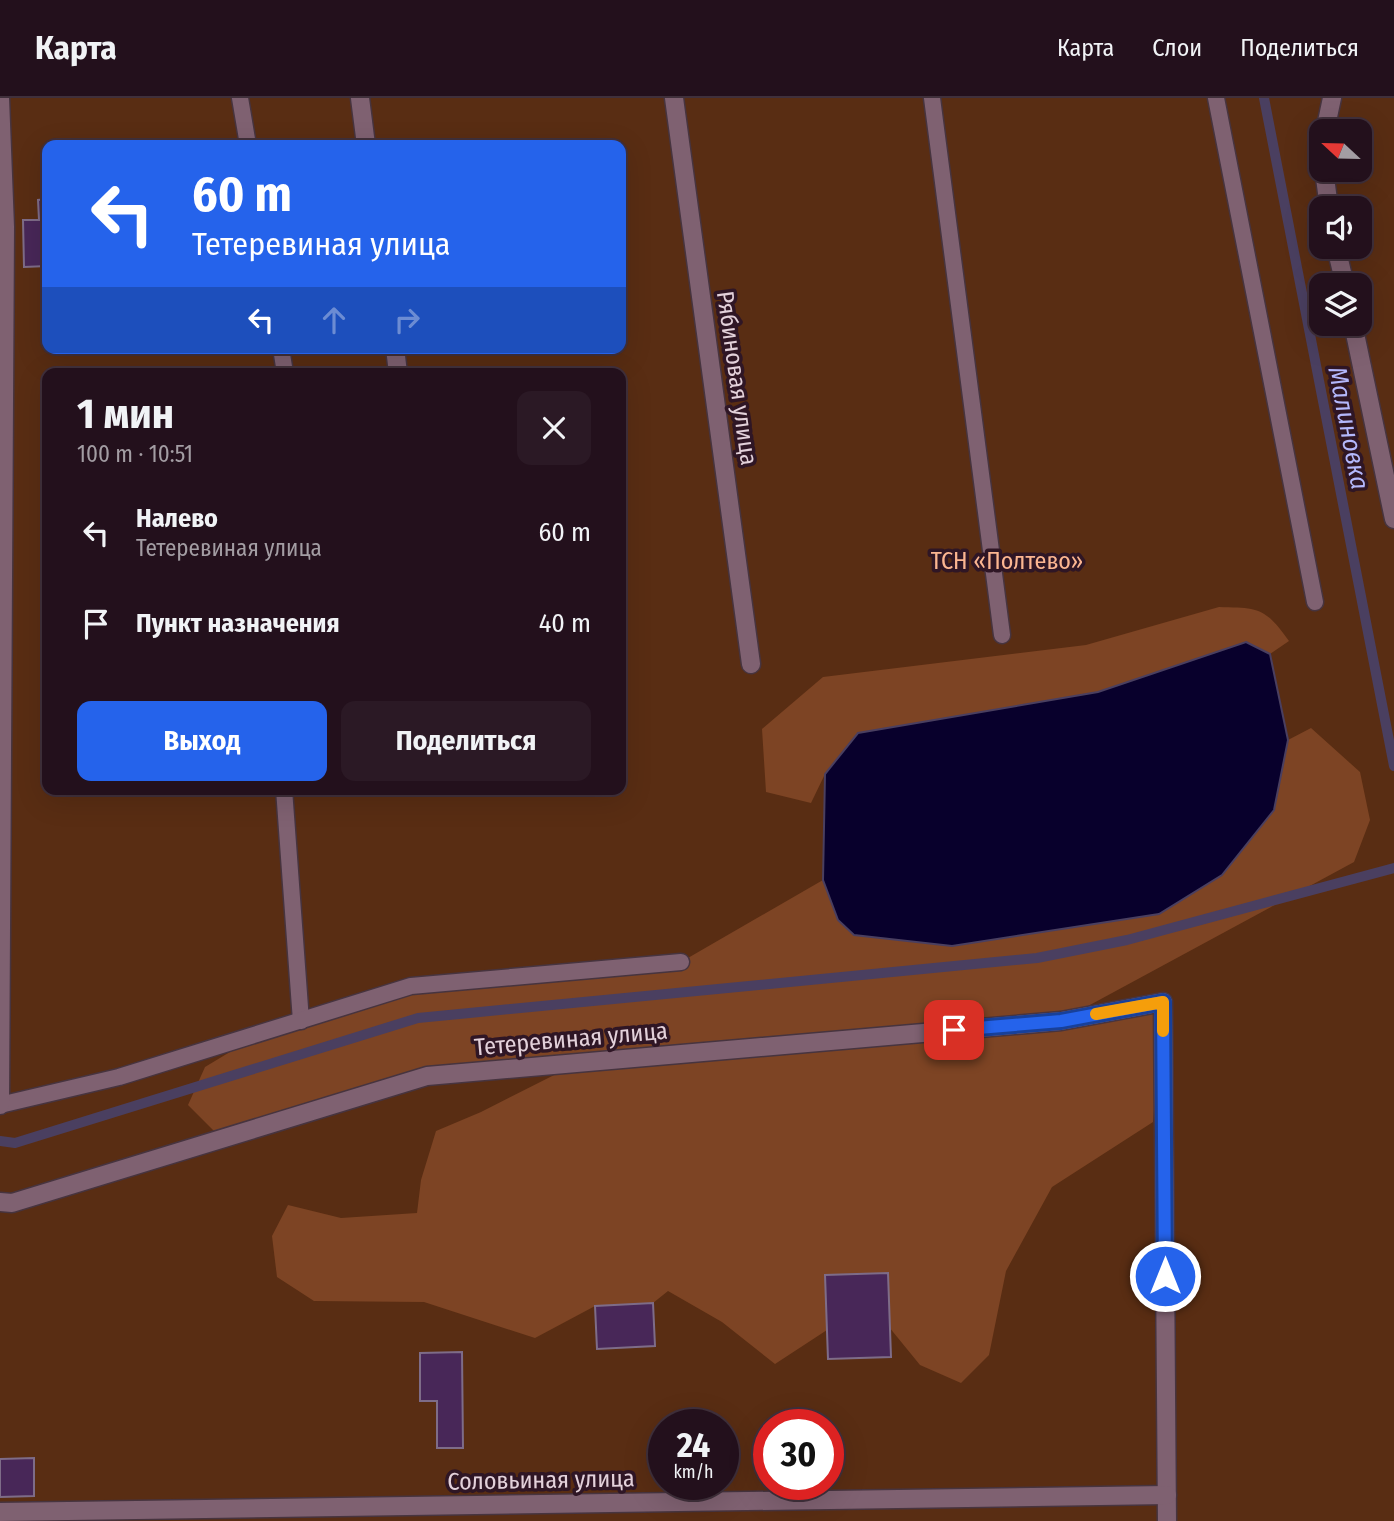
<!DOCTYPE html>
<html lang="ru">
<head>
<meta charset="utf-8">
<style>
	:root { --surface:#23101c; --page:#2b1925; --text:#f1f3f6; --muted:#a39da3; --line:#40303b; --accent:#2563eb }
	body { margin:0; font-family:"Fira Sans Condensed",sans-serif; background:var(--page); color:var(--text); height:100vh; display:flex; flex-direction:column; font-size:26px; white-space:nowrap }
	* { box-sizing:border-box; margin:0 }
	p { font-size:23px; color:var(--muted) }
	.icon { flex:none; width:38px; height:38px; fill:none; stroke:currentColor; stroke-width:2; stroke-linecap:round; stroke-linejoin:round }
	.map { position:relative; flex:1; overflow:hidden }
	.sheet { position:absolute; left:42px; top:270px; width:584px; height:427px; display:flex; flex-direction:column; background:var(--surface); border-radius:14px; box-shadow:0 7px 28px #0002,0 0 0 2px var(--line) }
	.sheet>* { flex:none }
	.top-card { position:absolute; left:42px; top:42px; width:584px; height:214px; border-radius:14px; box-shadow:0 7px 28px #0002,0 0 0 2px var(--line); background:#2563eb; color:#fff; overflow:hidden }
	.needle { width:46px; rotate:292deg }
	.buttons { position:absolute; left:1309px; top:21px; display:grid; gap:14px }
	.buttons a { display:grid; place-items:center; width:63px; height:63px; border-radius:14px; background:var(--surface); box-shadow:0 7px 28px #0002,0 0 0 2px var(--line); font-size:35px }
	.speed { position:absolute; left:648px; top:1311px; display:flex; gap:14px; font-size:35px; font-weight:700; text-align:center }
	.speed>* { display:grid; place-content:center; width:91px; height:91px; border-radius:50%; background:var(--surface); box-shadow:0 7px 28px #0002,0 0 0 2px var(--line); line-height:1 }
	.speed small { font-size:18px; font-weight:400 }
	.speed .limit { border:10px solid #d22; background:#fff; color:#111 }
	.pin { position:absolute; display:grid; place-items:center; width:60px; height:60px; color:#fff; margin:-30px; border-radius:14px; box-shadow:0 4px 10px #0006 }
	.me { position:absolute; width:77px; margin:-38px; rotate:0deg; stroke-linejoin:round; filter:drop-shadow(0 0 5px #0008) }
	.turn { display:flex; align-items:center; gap:24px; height:147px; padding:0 35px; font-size:32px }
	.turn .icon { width:91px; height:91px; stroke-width:2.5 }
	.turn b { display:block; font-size:49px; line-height:60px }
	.lanes { display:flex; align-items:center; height:66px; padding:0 35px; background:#0003; justify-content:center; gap:35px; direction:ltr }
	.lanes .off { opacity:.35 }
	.round { display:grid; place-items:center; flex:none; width:74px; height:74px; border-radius:14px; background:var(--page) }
	.summary { display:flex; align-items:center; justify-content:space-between; height:119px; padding:0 35px }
	h1 { font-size:42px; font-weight:700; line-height:52px }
	.primary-button { display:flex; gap:14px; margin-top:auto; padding:14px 35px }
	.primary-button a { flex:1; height:80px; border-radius:14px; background:var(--accent); color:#fff; font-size:28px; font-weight:700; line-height:80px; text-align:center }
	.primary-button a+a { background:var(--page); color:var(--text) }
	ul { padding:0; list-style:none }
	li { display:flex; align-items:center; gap:21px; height:91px; padding:0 35px }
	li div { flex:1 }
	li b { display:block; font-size:26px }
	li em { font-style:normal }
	header { display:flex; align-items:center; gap:42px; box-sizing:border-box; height:98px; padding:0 35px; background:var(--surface); border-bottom:2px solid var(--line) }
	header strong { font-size:33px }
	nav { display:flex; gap:38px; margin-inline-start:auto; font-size:24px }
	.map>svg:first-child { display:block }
</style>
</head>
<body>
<header>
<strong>Карта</strong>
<nav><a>Карта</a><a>Слои</a><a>Поделиться</a></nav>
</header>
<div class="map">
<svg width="1394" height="1423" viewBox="0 0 1394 1423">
	<rect width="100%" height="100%" fill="#2f1625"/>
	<!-- green -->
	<path fill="#592d13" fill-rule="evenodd" d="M0 0H1394V1423H0ZM1321 33H1360V72H1321ZM47 47H621V250H47ZM1321 110H1360V149H1321ZM1321 187H1360V226H1321ZM47 275H621V691H47ZM663 1326H723V1386H663ZM768 1326H828V1386H768Z"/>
	<!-- forest -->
	<g fill="#7d4424">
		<path d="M1219 509C1258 510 1265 509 1289 543L1270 556 1245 544 1098 594 858 635 825 676 811 705 766 694 762 631 823 579 1086 547Z"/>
		<path d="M1311 630 1360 674 1370 722 1354 764 1064 921 1163 904 1153 1024 1052 1089 1006 1173 989 1257 961 1285 920 1267 889 1229 825 1177 827 1232 775 1266 722 1224 668 1193 653 1205 595 1208 535 1240 424 1204 314 1203 277 1179 272 1138 288 1107 341 1120 417 1115 421 1082 436 1033 481 1014 576 966 427 978 222 1041 188 1007 205 969 291 917 411 888 681 864 823 782 838 822 1274 712 1288 642Z"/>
	</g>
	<!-- water -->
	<path fill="#08002c" stroke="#4a3f60" stroke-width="2" d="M1246 544 1270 556 1288 642 1274 712 1222 777 1159 816 952 848 854 837 838 822 823 782 825 676 858 635 1098 594Z"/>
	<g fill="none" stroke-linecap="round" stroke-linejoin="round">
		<!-- stream -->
		<g stroke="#4a3f60" stroke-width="10">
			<path d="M1264 0 1394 668"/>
			<path d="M0 1043 15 1045 418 920 1037 860 1127 842 1394 770"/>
		</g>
	</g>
	<!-- building -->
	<g fill="#482758" stroke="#7e6c88" stroke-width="2">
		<path d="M47 101V168L24 169 23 122H39L38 102Z"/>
		<path d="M238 271V275H195V272Z"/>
		<path d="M888 1175 891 1259 828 1261 825 1177Z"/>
		<path d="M653 1205 655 1248 597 1251 595 1208Z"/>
		<path d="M462 1254 463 1350H437V1303H420V1255Z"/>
		<path d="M34 1360V1398L0 1399V1361Z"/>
	</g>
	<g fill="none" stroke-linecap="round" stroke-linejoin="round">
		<!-- lane casing -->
		<g stroke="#47343f" stroke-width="19">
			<g id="lane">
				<path d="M240 0 248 47"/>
				<path d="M932 0 1002 537"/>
				<path d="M1216 0 1315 504"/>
				<path d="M281 250 285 275"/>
				<path d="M284 691 301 923"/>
				<path d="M0 1007 119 979 411 888 681 864"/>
			</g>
		</g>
		<!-- street casing -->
		<g stroke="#47343f" stroke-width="21">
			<g id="street">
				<path d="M360 0 366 47"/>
				<path d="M674 0 751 566"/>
				<path d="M1325 33 1332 0"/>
				<path d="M1324 72 1329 110"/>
				<path d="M1336 149 1345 187"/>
				<path d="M1353 226 1394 421"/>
				<path d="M395 250 398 275"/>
				<path d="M0 1007 5 129 0 0"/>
				<path d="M0 1104 12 1105 427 978 1061 923 1163 904 1167 1423"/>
				<path d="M0 1414 1167 1397"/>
			</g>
		</g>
		<!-- lane -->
		<use href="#lane" stroke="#7f6171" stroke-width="16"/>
		<!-- street -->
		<use href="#street" stroke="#7f6171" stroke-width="18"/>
	</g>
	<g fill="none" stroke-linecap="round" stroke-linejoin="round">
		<!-- route casing -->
		<g stroke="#184099" stroke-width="18">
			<path id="route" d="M954 932 1061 923 1163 904 1165 1178"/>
		</g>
		<!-- route -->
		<use href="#route" stroke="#2563eb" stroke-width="12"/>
		<!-- slow -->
		<path stroke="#f59e0b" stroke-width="12" d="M1096 916 1163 904V933"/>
	</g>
	<g text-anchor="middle" stroke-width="7" stroke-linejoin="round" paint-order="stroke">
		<!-- street labels -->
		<g font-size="24" fill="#e3d1da" stroke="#2f1625">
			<text transform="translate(737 280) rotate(82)" y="8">Рябиновая улица</text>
			<text transform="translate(571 941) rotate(-5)" y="8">Тетеревиная улица</text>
			<text transform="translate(541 1382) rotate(-1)" y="8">Соловьиная улица</text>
		</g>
		<!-- park labels -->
		<g font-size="24" fill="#fcb691" stroke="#2f1625">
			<text x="1007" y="471">ТСН «Полтево»</text>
		</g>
		<!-- water labels -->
		<g font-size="26" font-style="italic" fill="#b4b8fc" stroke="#2f1625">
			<text transform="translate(1349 330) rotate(79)" y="9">Малиновка</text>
		</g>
	</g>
</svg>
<div class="buttons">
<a><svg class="needle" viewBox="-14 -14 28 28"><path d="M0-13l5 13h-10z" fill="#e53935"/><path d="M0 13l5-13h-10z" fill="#a39da3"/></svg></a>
<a><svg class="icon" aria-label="sound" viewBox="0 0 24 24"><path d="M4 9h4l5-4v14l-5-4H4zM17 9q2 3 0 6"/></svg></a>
<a><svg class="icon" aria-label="layers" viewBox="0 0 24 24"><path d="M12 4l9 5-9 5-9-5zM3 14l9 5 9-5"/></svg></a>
</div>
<div class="speed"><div>24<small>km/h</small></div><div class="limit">30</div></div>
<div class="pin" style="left:954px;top:932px;background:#d93025"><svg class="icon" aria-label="arrive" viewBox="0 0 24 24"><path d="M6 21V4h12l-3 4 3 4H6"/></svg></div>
<svg class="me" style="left:1165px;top:1178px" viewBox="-20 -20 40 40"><circle r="17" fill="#2563eb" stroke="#fff" stroke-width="3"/><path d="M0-11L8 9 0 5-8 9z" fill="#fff"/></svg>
<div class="top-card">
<div class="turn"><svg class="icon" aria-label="left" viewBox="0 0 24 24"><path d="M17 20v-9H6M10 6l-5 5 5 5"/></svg><div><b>60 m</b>Тетеревиная улица</div></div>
<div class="lanes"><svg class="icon" aria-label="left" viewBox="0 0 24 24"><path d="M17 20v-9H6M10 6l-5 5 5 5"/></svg><svg class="icon off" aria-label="ahead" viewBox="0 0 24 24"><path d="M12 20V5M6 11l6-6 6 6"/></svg><svg class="icon off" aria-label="right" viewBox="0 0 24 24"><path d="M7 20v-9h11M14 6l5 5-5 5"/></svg></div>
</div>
<section class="sheet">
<div class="summary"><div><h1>1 мин</h1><p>100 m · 10:51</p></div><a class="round"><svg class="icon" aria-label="close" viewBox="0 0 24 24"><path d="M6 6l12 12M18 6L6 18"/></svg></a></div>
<ul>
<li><svg class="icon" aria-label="left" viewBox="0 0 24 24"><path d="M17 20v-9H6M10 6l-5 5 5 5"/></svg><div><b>Налево</b><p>Тетеревиная улица</p></div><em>60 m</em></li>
<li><svg class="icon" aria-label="arrive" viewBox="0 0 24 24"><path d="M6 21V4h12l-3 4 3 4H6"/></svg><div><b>Пункт назначения</b></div><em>40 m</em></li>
</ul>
<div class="primary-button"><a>Выход</a><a>Поделиться</a></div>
</section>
</div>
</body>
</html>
